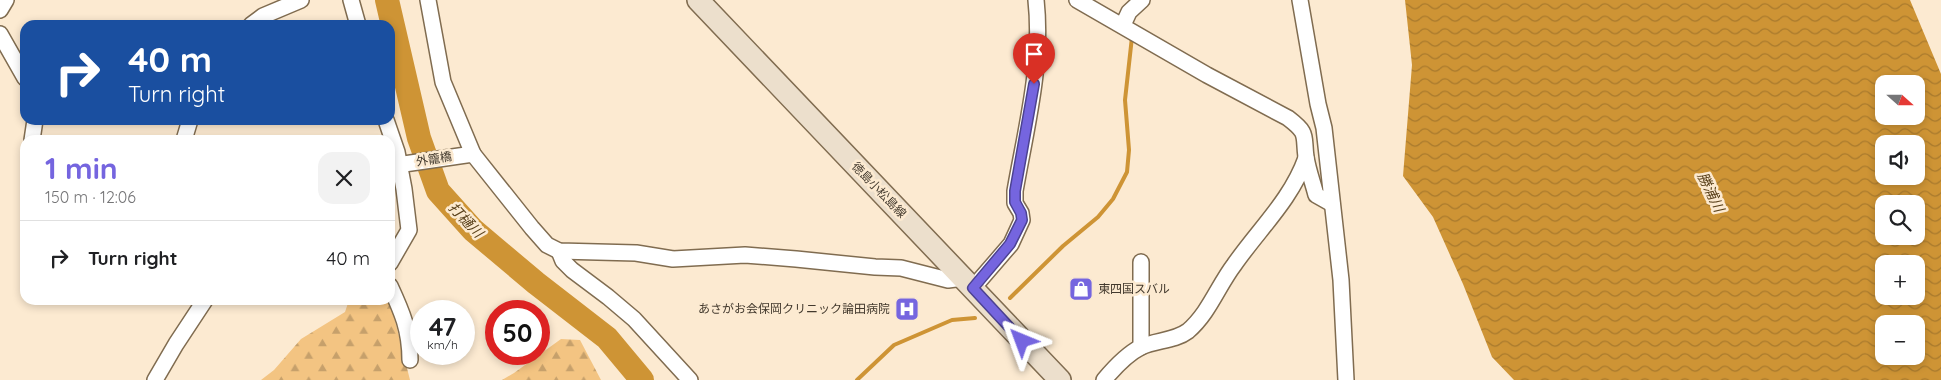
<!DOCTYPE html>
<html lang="en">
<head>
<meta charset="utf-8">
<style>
	:root { --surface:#fff; --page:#f2f2f2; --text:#202124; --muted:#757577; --line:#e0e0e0; --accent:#7565df }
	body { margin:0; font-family:Quicksand,"Noto Sans JP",sans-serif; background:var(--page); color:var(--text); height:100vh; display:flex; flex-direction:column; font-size:19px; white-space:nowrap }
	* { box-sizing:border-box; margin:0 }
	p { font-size:16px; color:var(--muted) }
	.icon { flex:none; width:28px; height:28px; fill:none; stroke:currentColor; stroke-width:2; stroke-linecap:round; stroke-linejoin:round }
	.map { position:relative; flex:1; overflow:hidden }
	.side { position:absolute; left:20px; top:135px; width:375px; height:170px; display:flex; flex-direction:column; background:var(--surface); border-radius:15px; box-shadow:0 2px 8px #0003 }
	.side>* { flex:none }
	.guide { position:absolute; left:20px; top:20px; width:375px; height:105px; border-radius:15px; box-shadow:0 2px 8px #0003; background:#1a4fa0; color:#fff; overflow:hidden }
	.needle { width:32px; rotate:111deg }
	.fabs { position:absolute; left:1875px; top:75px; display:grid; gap:10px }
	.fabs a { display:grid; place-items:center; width:50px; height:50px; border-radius:10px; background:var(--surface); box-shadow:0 2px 8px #0003; font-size:25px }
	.speed { position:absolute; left:410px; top:300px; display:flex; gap:10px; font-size:25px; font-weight:700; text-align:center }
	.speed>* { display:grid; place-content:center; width:65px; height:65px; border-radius:50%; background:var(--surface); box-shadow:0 2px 8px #0003; line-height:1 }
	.speed small { font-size:12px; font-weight:400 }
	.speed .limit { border:8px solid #d22; background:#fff; color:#111 }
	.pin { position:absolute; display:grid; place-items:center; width:42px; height:42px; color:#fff; margin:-51px -21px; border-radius:50% 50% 50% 0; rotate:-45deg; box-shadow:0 0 5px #0007 }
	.pin .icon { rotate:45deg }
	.me { position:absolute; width:55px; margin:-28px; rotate:316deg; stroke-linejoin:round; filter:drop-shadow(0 0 4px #0008) }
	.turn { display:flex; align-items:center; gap:18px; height:105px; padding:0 25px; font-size:22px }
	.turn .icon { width:65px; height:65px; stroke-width:2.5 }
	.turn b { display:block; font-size:35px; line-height:42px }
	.round { display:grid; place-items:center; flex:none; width:52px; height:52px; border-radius:15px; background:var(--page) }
	.overview { display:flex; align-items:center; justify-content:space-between; height:85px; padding:0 25px }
	h1 { font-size:30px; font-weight:700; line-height:38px; color:var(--accent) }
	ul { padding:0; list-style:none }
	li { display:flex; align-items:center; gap:15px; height:75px; padding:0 25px; border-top:1px solid var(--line) }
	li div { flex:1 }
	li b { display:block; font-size:19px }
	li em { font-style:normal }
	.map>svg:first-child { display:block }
</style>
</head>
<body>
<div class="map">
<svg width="1941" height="380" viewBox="0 0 1941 380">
	<defs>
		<pattern id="forest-firs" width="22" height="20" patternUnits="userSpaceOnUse" patternTransform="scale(1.25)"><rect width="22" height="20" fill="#f3c482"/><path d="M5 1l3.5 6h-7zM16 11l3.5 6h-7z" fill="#c6a06b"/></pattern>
		<pattern id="water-waves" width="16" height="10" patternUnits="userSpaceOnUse" patternTransform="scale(1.25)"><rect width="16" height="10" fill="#ce9435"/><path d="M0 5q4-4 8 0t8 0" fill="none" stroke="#a97a2d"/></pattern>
	</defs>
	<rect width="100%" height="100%" fill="#fcead1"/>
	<!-- forest -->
	<g fill="url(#forest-firs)">
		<path d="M349 300 390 301 410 380H261L274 370 301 339 345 312Z"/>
		<path d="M561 339 580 340 601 380H502L514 373Z"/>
	</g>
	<!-- water -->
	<path fill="url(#water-waves)" fill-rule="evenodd" d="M1405 0H1910L1941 74V380H1514L1492 357 1463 284 1433 217 1403 176 1412 65ZM1884 84H1916V116H1884ZM1884 144H1916V176H1884ZM1884 204H1916V236H1884ZM1884 264H1916V296H1884ZM1884 324H1916V356H1884Z"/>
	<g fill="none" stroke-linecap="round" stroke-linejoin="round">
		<!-- stream -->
		<g stroke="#ce9435" stroke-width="4">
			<path d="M1010 298 1063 246 1098 217 1113 199 1127 172 1129 150 1125 100 1132 37"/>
			<path d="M857 380 894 345 952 320 975 318"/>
		</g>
		<!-- river -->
		<path stroke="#ce9435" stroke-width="24" d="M387 0 419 138 438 191 473 230 536 283 607 338 642 380"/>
		<!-- street casing -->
		<g stroke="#806c50" stroke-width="18">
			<g id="street">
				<path d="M351 0 358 25"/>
				<path d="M428 0 443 82 473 154"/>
				<path d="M1077 0 1207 75 1288 118C1309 134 1303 135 1306 157 1308 170 1313 183 1316 195L1332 204"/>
				<path d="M1300 0 1318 104 1324 128 1341 280 1346 380"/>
				<path d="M0 10 6 0"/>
				<path d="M251 25 263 16 301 0"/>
				<path d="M1123 25 1129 12 1142 0"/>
				<path d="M0 34 25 78"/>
				<path d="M386 120 397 152 404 189 409 230 390 263"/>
				<path d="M32 140 35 120"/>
				<path d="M184 140 190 120"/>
				<path d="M390 168 404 164 473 154 532 228 547 245 559 251 636 253 673 259 745 255 796 259 875 267 901 268 948 280 963 278"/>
				<path d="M559 251 563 261 572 270 608 297 634 319 690 380"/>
				<path d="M1141 262V347"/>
				<path d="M390 286C402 312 410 330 410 360"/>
				<path d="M973 288 1011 244 1022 220 1021 213 1015 203V191C1026 128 1043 64 1036 0"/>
				<path d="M155 380 176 344 205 300"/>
				<path d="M1104 380C1114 368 1127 354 1141 347 1156 340 1175 341 1188 331 1209 313 1218 286 1234 265 1259 229 1291 200 1306 158"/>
			</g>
		</g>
		<!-- secondary casing -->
		<g stroke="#806c50" stroke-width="24">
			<path id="secondary" d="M698 0 1060 380"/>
		</g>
		<!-- street -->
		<use href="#street" stroke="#fff" stroke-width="15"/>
		<!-- secondary -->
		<use href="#secondary" stroke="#ecdfcc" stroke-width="21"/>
	</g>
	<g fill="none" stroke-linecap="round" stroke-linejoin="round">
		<!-- route casing -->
		<g stroke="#4c4291" stroke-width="12">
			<path id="route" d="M1022 341 973 288 1010 244 1022 220 1021 213 1015 202V191L1034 84"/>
		</g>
		<!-- route -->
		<use href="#route" stroke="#7565df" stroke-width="9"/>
	</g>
	<!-- icons -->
	<defs>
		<g id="shop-square" transform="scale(1.25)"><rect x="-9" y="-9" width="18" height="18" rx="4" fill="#7565df" stroke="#fcead1"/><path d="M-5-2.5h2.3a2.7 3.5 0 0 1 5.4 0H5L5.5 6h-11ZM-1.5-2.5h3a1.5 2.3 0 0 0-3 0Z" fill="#fff"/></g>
		<g id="hospital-square" transform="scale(1.25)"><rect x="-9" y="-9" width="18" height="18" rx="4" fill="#7565df" stroke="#fcead1"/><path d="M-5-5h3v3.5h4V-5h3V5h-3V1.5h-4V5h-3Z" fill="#fff"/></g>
	</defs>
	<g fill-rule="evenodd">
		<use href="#shop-square" x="1081" y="289"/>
		<use href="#hospital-square" x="907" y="309"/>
	</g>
	<g text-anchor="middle" stroke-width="5" stroke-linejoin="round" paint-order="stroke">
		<!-- street labels -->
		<g font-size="12" fill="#42392d" stroke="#fcead1">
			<text transform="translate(434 159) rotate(-9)" y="4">外籠橋</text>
			<text transform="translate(879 190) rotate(46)" y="4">徳島小松島線</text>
		</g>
		<!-- poi labels -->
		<g font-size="12" fill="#42392d" stroke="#fcead1" text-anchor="start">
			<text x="1098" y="293">東四国スバル</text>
			<text x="890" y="313" text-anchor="end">あさがお会保岡クリニック論田病院</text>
		</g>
		<!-- water labels -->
		<g font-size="14" font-style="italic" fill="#5a411b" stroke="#fcead1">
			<text transform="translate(1711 192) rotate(64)" y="5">勝浦川</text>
			<text transform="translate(466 220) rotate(46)" y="5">打樋川</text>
		</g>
	</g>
</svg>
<div class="fabs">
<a><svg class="needle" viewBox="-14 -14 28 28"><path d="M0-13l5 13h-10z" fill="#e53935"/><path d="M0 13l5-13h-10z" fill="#757577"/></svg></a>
<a><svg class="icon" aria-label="sound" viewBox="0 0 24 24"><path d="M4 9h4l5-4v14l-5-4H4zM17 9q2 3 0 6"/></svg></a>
<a><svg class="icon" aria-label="search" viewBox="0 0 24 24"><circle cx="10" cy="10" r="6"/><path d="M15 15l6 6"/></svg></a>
<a>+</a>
<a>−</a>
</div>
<div class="speed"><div>47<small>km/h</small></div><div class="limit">50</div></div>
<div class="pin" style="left:1034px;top:84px;background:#d93025"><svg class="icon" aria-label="arrive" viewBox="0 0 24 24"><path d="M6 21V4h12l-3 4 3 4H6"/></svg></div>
<svg class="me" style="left:1022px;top:341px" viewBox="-20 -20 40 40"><path d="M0-17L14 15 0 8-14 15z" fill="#7565df" stroke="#fff" stroke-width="4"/></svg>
<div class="guide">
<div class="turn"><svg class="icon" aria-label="right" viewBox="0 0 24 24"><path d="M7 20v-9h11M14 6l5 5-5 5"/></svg><div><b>40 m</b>Turn right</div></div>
</div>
<section class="side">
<div class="overview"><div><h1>1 min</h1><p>150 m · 12:06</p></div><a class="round"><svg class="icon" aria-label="close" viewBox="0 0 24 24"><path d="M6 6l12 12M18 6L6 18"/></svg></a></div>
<ul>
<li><svg class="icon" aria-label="right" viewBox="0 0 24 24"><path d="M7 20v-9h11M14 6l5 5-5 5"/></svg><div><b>Turn right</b></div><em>40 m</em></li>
</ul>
</section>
</div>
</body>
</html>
